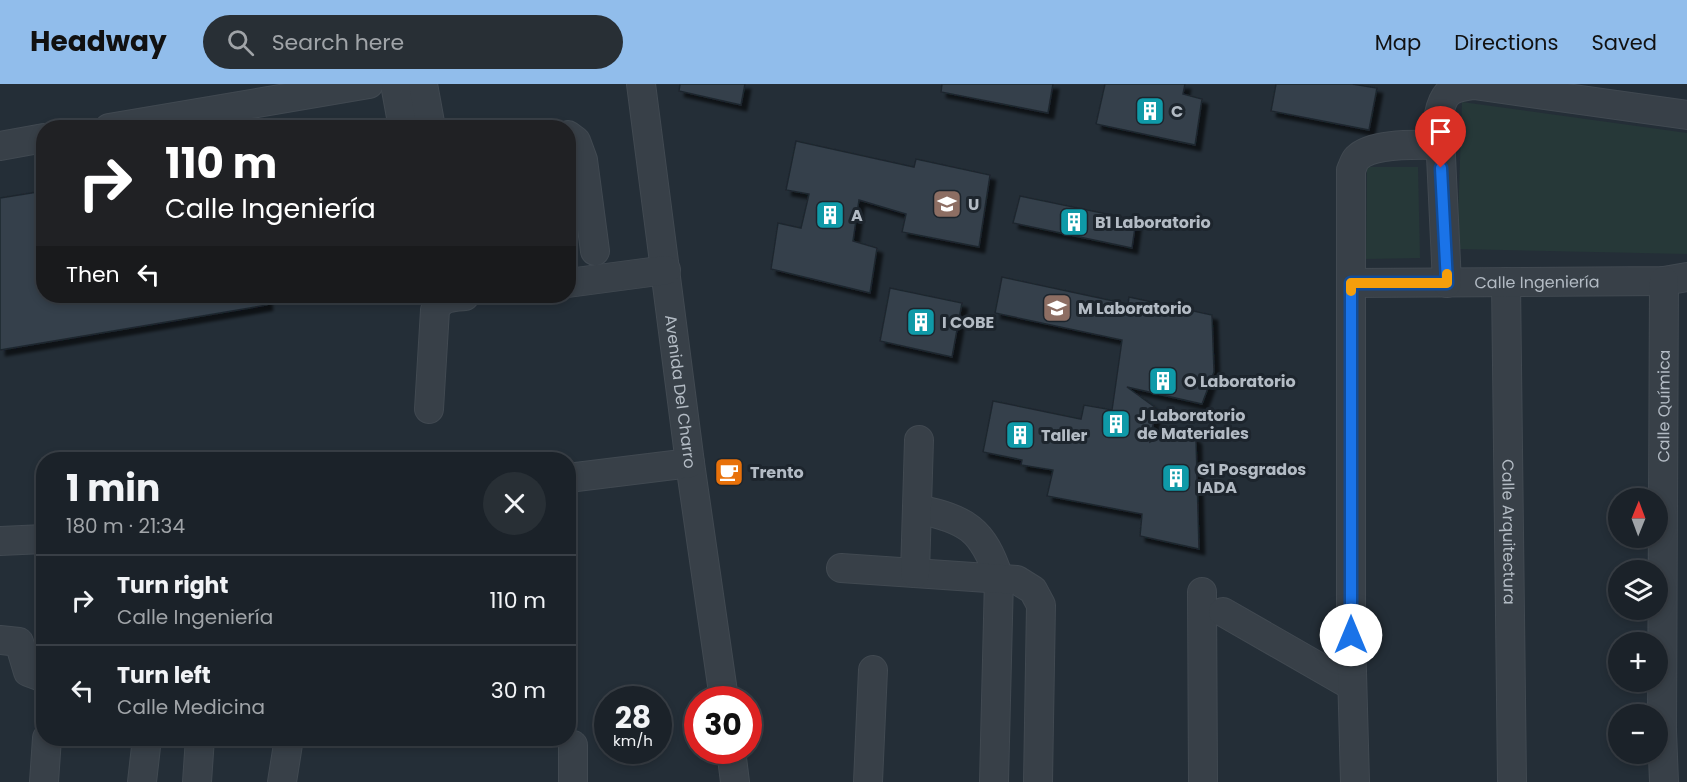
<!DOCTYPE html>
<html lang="en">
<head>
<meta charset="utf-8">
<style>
	:root { --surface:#1b2229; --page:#282f35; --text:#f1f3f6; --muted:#a0a4a8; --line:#393f46; --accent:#91bdeb }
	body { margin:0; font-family:Poppins,sans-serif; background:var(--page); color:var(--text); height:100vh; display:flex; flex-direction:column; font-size:22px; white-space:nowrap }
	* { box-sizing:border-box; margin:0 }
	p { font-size:20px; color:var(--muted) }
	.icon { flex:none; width:33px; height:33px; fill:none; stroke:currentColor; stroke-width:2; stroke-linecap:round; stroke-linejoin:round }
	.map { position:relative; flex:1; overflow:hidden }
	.side { position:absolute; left:36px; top:368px; width:540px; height:294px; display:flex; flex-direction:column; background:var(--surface); border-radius:24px; box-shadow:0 3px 9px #0003,0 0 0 2px var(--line) }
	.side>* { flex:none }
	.top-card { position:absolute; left:36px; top:36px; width:540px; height:183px; border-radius:24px; box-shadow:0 3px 9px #0003,0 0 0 2px var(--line); background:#202124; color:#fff; overflow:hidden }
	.needle { width:39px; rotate:1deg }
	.fabs { position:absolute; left:1608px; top:404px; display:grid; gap:12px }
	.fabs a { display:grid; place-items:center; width:60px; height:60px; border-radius:50%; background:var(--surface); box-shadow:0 3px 9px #0003,0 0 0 2px var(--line); font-size:30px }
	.speed { position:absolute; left:594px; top:602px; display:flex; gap:12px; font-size:30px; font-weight:700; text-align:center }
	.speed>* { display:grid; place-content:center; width:78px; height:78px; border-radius:50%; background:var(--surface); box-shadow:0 3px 9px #0003,0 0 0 2px var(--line); line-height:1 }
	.speed small { font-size:15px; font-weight:400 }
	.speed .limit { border:9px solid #d22; background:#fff; color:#111 }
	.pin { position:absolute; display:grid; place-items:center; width:51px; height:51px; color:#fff; margin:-62px -26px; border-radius:50% 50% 50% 0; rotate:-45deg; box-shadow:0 0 6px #0007 }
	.pin .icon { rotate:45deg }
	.me { position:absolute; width:66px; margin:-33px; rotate:0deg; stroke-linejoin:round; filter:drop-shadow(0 0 4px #0008) }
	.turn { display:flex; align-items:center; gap:21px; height:126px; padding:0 30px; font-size:27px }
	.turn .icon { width:78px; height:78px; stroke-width:2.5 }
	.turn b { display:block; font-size:42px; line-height:51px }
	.then { display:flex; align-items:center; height:57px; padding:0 30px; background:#0003; gap:12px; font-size:22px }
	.round { display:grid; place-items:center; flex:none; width:63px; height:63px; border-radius:32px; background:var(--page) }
	.head { display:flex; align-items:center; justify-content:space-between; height:102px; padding:0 30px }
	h1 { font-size:36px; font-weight:700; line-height:45px }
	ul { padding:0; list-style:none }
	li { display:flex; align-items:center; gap:18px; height:90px; padding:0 30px; border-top:2px solid var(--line) }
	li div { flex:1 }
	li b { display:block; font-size:22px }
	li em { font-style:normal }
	header { display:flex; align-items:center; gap:36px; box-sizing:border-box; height:84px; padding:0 30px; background:var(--accent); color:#111 }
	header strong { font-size:28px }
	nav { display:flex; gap:33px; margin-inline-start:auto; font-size:21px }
	.search { width:420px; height:54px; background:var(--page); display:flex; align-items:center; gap:15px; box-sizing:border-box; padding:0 21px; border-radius:33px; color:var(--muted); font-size:22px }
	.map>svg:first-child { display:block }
</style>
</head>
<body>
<header>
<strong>Headway</strong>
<div class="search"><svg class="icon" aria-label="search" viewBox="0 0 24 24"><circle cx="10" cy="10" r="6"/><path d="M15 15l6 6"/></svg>Search here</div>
<nav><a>Map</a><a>Directions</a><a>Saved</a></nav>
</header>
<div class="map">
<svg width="1687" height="698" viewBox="0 0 1687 698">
	<defs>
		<filter id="shadow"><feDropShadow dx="5.5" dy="5.5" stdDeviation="1.5" flood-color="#0009"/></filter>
	</defs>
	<rect width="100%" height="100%" fill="#242e37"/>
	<!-- green -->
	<g fill="#263838">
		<path d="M1462 18 1687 49V170L1457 165Z"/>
		<path d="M1367 83H1418L1420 174 1366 175Z"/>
	</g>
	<!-- building -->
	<g fill="#34404b" stroke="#1f272f" stroke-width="1.5" filter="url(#shadow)">
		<path d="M680 0H745L741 21 679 7Z"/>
		<path d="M942 0H1053L1048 29 941 8Z"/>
		<path d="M1105 0H1185L1183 10 1202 15 1195 61 1096 40Z"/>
		<path d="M1276 0H1352L1377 4 1369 46 1271 27Z"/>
		<path d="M796 57 914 83 916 75 990 91 979 163 902 148 906 130 859 116 853 157 877 164 870 209 771 185 778 139 801 144 809 110 786 106Z"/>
		<path d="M44 107V212H266L267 221 0 266V114Z"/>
		<path d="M1020 112 1136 136 1132 164 1013 139Z"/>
		<path d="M1002 193 1128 220 1129 213 1212 231 1214 288 1202 320 1127 303 1156 324 1150 358 1182 344 1196 355 1199 465 1140 452 1142 430 1047 412 1053 386 1021 381 1022 376 983 368 993 317 1081 335 1084 321 1112 326 1122 256 995 229Z"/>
		<path d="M890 204 962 219 952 273 880 257Z"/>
	</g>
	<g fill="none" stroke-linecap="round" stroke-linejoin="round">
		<!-- minor casing -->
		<g stroke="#414951" stroke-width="30">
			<g id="minor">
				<path d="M395 0 403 44"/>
				<path d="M423 0 431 44"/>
				<path id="s1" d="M641 0 690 379 724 615"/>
				<path d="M109 44 369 0"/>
				<path d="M568 51 576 57 583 76 595 167"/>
				<path d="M0 62 44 54"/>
				<path id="s2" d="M1506 198 1512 698"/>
				<path d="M568 199 666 186"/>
				<path id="s3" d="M1351 199 1664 197 1687 193"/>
				<path d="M1447 199 1439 30C1444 6 1452 4 1474 1L1687 31"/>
				<path d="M429 325 435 226C441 213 452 213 465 212"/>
				<path d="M568 394 690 379"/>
				<path d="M917 425C966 435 983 445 999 494L994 698"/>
				<path d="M0 457 44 455"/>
				<path d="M841 484 1017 496 1033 506 1041 521 1038 698"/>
				<path d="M915 489 919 356"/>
				<path d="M1202 508 1203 698"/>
				<path d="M1223 528 1352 602"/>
				<path d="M0 556 19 558 28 588 44 594"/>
				<path d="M731 666 735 698"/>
				<path d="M44 698 47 654"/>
				<path d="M142 698 147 654"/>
				<path d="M197 698 200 654"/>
				<path d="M282 698 289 654"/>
				<path d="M573 698V661"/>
				<path d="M868 698 873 586"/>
				<path d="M1355 698 1351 551V86C1353 82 1354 77 1357 74 1373 58 1419 61 1440 61"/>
				<path id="s4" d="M1664 698 1662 647 1664 197"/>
			</g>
		</g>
		<!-- minor -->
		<use href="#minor" stroke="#384048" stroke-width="28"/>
	</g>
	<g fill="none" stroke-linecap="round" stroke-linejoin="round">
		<!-- route casing -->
		<g stroke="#114b97" stroke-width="15">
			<path id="route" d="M1351 551V199H1447L1441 84"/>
		</g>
		<!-- route -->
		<use href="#route" stroke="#1a73e8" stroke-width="10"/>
		<!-- slow -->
		<path stroke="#f59e0b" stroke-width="10" d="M1351 207V199H1447V190"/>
	</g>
	<!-- icons -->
	<defs>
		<g id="building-square" transform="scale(1.5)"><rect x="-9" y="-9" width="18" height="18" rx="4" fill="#0f9aa8" stroke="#1d252d"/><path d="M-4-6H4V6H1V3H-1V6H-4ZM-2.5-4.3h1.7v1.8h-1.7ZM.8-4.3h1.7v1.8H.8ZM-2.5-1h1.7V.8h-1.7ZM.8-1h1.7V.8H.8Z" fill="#fff"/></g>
		<g id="school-square" transform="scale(1.5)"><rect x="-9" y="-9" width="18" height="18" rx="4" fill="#8d6e63" stroke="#1d252d"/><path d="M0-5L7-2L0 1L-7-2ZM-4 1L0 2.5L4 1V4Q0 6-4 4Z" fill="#fff"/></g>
		<g id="cafe-square" transform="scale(1.5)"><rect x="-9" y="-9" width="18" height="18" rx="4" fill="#e8710a" stroke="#1d252d"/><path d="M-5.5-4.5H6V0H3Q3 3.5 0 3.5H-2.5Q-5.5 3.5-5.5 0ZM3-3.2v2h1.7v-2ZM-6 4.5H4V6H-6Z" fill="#fff"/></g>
	</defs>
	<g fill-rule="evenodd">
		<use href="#building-square" x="1150" y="27"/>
		<use href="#school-square" x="947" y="120"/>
		<use href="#building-square" x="830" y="131"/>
		<use href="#building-square" x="1074" y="138"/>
		<use href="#school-square" x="1057" y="224"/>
		<use href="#building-square" x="921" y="238"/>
		<use href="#building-square" x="1163" y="297"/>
		<use href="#building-square" x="1116" y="340"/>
		<use href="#building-square" x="1020" y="351"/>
		<use href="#cafe-square" x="729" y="388"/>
		<use href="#building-square" x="1176" y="394"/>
	</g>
	<g text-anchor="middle" stroke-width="6" stroke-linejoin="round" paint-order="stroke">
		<!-- poi labels -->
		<g font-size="16" font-weight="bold" fill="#b3bbc4" stroke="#1d252d" text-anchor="start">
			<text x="1171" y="33">C</text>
			<text x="968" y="126">U</text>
			<text x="851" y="137">A</text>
			<text x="1095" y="144">B1 Laboratorio</text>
			<text x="1078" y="230">M Laboratorio</text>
			<text x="942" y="244">I COBE</text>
			<text x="1184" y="303">O Laboratorio</text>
			<text x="1137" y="337">J Laboratorio<tspan x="1137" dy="18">de Materiales</tspan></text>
			<text x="1041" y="357">Taller</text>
			<text x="1197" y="391">G1 Posgrados<tspan x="1197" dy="18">IADA</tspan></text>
			<text x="750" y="394">Trento</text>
		</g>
		<!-- street labels -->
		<g font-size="16" fill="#b3bbc4" stroke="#1d252d">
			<text dy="6" stroke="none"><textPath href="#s3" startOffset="186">Calle Ingeniería</textPath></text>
			<text dy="6" stroke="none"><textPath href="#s1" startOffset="310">Avenida Del Charro</textPath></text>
			<text dy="6" stroke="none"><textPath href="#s4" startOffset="376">Calle Química</textPath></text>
			<text dy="6" stroke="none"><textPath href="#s2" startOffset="250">Calle Arquitectura</textPath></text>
		</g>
	</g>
</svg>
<div class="fabs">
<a><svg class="needle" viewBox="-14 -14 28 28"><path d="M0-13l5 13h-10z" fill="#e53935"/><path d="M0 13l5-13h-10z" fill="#a0a4a8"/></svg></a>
<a><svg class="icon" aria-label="layers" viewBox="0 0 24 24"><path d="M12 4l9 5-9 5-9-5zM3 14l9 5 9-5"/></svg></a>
<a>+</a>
<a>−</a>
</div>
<div class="speed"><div>28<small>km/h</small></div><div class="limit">30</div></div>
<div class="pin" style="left:1441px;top:84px;background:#d93025"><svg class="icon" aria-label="arrive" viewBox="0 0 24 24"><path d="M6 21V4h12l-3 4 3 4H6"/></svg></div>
<svg class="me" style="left:1351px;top:551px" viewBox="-20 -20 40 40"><circle r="19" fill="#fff"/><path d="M0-13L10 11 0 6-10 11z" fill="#1a73e8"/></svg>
<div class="top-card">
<div class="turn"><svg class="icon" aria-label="right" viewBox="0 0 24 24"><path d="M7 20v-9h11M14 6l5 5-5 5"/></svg><div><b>110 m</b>Calle Ingeniería</div></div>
<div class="then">Then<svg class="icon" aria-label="left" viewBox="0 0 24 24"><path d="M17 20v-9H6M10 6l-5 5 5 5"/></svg></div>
</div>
<section class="side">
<div class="head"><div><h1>1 min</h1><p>180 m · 21:34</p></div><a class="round"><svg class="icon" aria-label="close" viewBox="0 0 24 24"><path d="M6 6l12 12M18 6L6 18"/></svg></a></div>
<ul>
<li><svg class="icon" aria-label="right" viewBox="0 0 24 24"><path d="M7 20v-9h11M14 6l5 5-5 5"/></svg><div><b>Turn right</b><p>Calle Ingeniería</p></div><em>110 m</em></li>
<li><svg class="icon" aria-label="left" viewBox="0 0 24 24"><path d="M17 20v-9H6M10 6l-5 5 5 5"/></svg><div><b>Turn left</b><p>Calle Medicina</p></div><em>30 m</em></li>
</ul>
</section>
</div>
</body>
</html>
